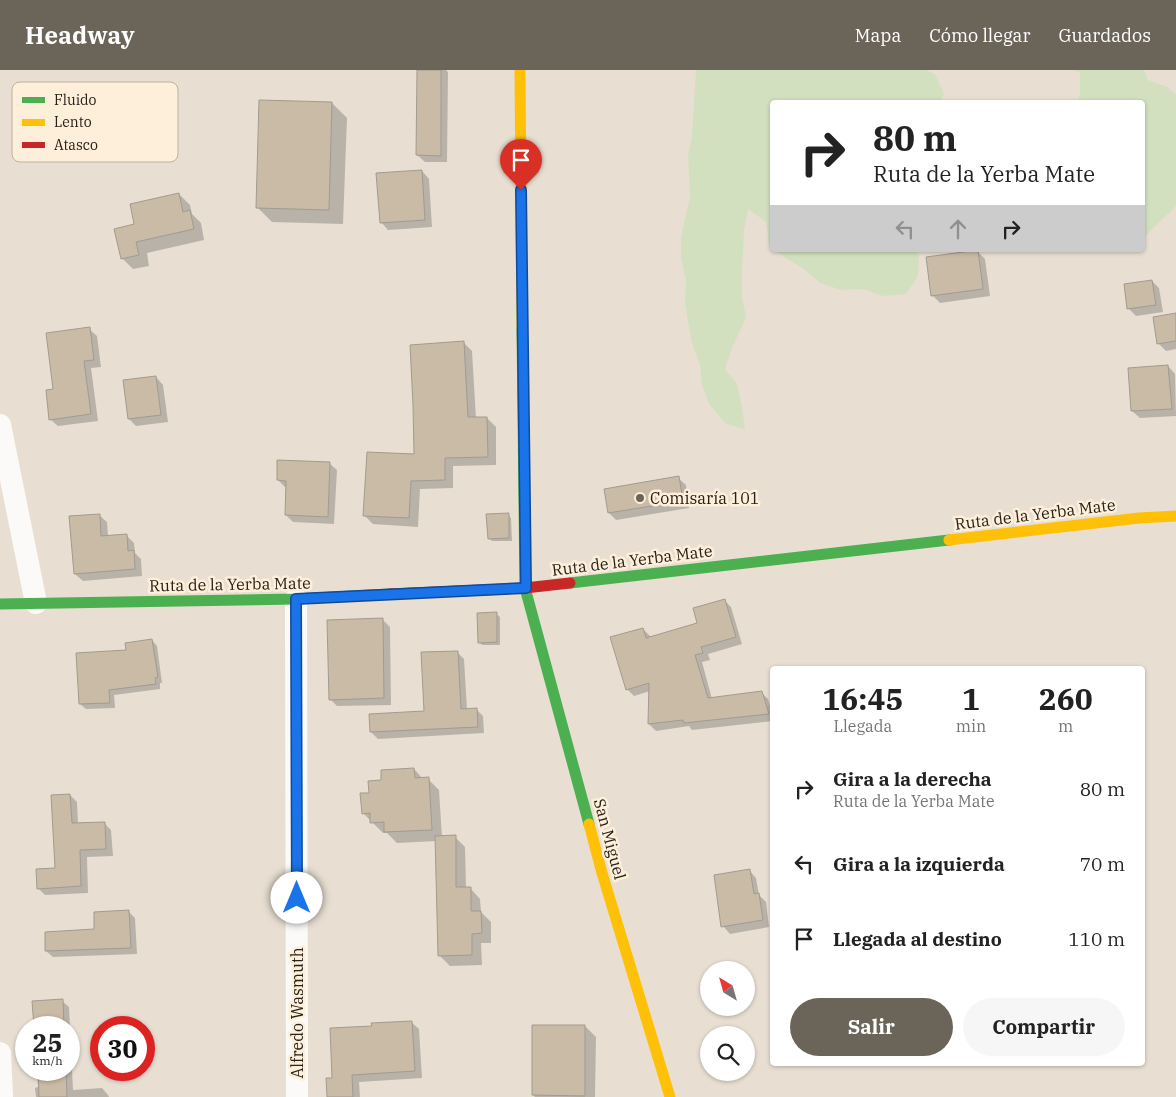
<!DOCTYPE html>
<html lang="es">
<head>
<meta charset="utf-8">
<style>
	:root { --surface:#fff; --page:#f6f6f6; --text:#222; --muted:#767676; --accent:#6b6459 }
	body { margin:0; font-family:"IBM Plex Serif",serif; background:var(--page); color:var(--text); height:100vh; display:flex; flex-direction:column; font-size:19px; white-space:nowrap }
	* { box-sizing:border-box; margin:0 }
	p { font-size:16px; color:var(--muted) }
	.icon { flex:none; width:28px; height:28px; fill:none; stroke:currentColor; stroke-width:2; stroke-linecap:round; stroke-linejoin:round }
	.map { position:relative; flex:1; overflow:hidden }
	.panel { position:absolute; left:770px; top:596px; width:375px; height:400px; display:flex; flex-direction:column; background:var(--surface); border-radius:5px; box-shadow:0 1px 4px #0004 }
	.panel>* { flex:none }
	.hud { position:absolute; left:770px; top:30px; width:375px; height:152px; border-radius:5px; box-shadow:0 1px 4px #0004; background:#fff; color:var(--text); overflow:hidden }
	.needle { width:32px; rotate:323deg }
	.tools { position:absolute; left:700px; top:891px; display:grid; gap:10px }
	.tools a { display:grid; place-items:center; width:55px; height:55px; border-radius:50%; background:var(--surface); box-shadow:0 1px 4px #0004; font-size:25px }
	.speed { position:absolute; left:15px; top:946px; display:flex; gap:10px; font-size:25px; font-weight:700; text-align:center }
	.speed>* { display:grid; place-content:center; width:65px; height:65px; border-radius:50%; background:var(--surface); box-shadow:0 1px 4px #0004; line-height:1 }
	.speed small { font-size:12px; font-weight:400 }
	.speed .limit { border:8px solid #d22; background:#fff; color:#111 }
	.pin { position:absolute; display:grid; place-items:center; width:42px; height:42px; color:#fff; margin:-51px -21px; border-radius:50% 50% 50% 0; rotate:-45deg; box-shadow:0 0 5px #0007 }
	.pin .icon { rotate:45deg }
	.me { position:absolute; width:55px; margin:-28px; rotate:0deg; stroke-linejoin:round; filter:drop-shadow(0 0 4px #0008) }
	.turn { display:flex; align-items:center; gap:18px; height:105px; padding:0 20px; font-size:22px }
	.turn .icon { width:65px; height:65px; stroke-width:2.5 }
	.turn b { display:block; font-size:35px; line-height:42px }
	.lanes { display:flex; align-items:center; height:48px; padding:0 20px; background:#0003; justify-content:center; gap:25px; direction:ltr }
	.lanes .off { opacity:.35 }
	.eta { display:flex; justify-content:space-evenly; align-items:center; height:85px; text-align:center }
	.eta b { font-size:30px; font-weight:700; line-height:35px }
	.action { display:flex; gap:10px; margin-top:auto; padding:10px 20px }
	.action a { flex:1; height:58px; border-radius:30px; background:var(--accent); color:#fff; font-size:20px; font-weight:700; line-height:58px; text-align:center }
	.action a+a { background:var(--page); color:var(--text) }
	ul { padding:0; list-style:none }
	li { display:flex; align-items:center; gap:15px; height:75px; padding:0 20px }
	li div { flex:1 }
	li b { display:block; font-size:19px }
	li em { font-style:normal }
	header { display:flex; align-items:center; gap:30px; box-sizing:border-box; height:70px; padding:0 25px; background:var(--accent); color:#fff }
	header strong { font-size:24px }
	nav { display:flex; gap:28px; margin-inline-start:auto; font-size:18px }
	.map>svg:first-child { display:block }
</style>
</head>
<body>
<header>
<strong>Headway</strong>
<nav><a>Mapa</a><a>Cómo llegar</a><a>Guardados</a></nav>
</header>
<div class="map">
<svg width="1176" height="1027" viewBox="0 0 1176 1027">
	<rect width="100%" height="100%" fill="#e8dfd2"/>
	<!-- green -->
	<g fill="#d2e0bf">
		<path d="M696 0H926L935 4 944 24 940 32H772V177L769 173 766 152 748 139 744 161 742 204V226L746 248 732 278 725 299 737 314 742 337 745 360 725 353 709 334 702 315 700 295 692 274 688 252 685 231 686 210 681 188V167L690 127 688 86 692 66Z"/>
		<path d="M1073 0H1144L1148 10 1167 17 1176 25V136L1143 168 1142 32H1078L1080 23V2Z"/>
		<path d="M776 180H916L919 185 918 206 906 224 883 226 863 219 841 220 820 213 804 199 784 187Z"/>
	</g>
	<!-- shadow -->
	<g fill="#0003">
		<path d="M418 0H446L448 2 447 92H425L417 85Z"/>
		<path d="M332 33 347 48 343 154 272 152 257 137Z"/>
		<path d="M422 101 429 109 432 157 388 160 381 152Z"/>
		<path d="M179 124 190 135 192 144 201 153 204 170 147 183 149 196 133 199 122 188 136 155Z"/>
		<path d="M978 182 985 189 990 226 940 233 932 225Z"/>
		<path d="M1152 211 1159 218 1163 242 1136 246 1128 238Z"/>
		<path d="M1176 245V279L1166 281 1158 273Z"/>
		<path d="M89 259 97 266 101 297 91 298 98 351 58 356 50 349 54 320Z"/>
		<path d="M463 272 472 281 476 349 487 348 496 357V395L453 396V418L420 419 418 457 373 454 364 445 416 385Z"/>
		<path d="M1168 296 1175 304 1176 346 1140 348 1132 341Z"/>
		<path d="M156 307 163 315 168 352 136 356 129 349Z"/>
		<path d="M329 393 337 400 334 454 293 452 286 445 287 417H285L278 410Z"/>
		<path d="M678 408 686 415 689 438 616 450 609 443Z"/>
		<path d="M99 445 107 452 108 467 127 466 134 473 135 483 141 489 142 506 83 511 75 504Z"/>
		<path d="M508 445 511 448 512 471H492L489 468Z"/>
		<path d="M724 530 731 537 742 574 708 584 710 590 702 592 712 629 761 622 768 629 772 643V651L692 660 689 656 656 661 649 654 650 621 634 626 627 619 643 559 650 566V568L699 554Z"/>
		<path d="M496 544 500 547V575H482L479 572Z"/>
		<path d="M383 550 390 557 391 635 337 636 330 629Z"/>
		<path d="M152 570 157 576 162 613H160V619L114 625 115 638 86 639 80 634 128 582Z"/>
		<path d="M457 582 464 589 467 640 476 639 483 646 484 663 378 669 371 662 425 642Z"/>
		<path d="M414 699 423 709H428L439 720 442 767H455L465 777 466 818H470L480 829 481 842 491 852V873H481L482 895 450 896 440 886 437 771 397 773 387 763H383L363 743 370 724 383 711Z"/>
		<path d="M70 725 77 732 78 754 104 753 111 760 113 786 87 787 88 823 45 825 38 818 57 799Z"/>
		<path d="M749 800 756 808 759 825 766 832 769 857 730 864 723 856Z"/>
		<path d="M129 842 135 848 137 884 53 887 46 881 96 860Z"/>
		<path d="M62 931 69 937 73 1020 102 1018 108 1025 109 1027H36L35 1018 38 1017 37 1000H69V958H35Z"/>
		<path d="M411 952 419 959 422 1008 359 1012 360 1027H328L334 1009 373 957Z"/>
		<path d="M585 956 596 967 595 1027H535L533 1025Z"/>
	</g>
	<!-- building -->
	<g fill="#c9bba5" stroke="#a29b91">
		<path d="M417 0H441V86L416 85Z"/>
		<path d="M259 30 332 32 329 140 256 138Z"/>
		<path d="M422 100 425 150 380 153 376 103Z"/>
		<path d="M179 123 183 142 190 140 194 159 136 172 139 185 121 189 114 159 134 154 130 134Z"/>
		<path d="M978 180 983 219 931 226 926 187Z"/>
		<path d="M1152 210 1156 235 1127 239 1124 214Z"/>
		<path d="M1176 243V271L1157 274 1153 247Z"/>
		<path d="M90 257 94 290 84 291 91 344 49 350 46 320 53 319 46 263Z"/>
		<path d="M464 271 468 347H487L488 387 445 388V410L411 411 409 448 363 446 367 382 414 384 413 335 410 275Z"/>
		<path d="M1168 295 1172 339 1131 341 1128 298Z"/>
		<path d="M156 306 161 345 128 349 123 310Z"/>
		<path d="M277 390 330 392 328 447 285 445 286 411 277 410Z"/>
		<path d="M679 406 683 431 608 443 604 419Z"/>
		<path d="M509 443V468L488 469 486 444Z"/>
		<path d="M100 444 101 466 127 464 128 481 134 480 135 499 74 504 69 446Z"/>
		<path d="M725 529 736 567 701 577 703 583 695 585 708 628 762 621 769 644 684 653 683 650 648 654 649 613 626 620 610 567 643 558 646 568 697 553 693 538Z"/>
		<path d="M497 542V572L478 573 477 543Z"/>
		<path d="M383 548 384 628 329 630 327 550Z"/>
		<path d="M152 569 158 607 155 608 156 614 109 620 110 633 79 634 76 583 126 580 125 573Z"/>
		<path d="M458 581 461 639 477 638 478 657 370 662 369 644 424 641 421 582Z"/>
		<path d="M414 698 415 708 429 707 432 760 384 762V752L370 753V743L362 744 360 723H369L368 711 381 710V700Z"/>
		<path d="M70 724 72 753 105 752 106 779 80 780 81 816 37 819 36 799 55 798 51 725Z"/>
		<path d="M456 765V817H471V841H481L482 863 472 864V885L438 886 435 766Z"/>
		<path d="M750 799 754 824 759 823 763 850 721 857 714 805Z"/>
		<path d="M129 840 131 878 45 881V862L94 859V842Z"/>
		<path d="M63 929 64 958H34L32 931Z"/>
		<path d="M412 951 415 1001 352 1005 353 1027H327L326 1008H332L330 958 372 956 371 953Z"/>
		<path d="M532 955H585V1026L532 1025Z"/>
		<path d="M38 1000H66L67 1027H39Z"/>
	</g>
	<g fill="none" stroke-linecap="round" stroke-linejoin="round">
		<!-- street -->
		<g stroke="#fcfaf8" stroke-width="22">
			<path d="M0 355 36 533"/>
			<path d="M296 529 297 1027"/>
			<path d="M0 983 2 1027"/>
		</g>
		<!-- fast -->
		<g stroke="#4caf50" stroke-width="11">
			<path d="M522 259 525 518 589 754"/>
			<path d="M570 513 949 470"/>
			<path d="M0 534 296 529 390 524"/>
		</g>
		<!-- slow -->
		<g stroke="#ffc107" stroke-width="11">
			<path d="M520 0 522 259"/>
			<path d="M949 470 1139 448 1176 446"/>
			<path d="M589 754 602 803 670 1027"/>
		</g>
		<!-- jam -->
		<path stroke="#c62828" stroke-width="11" d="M390 524 525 518 570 513"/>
	</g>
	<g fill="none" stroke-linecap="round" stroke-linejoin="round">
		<!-- route casing -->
		<g stroke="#114b97" stroke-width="12">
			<path id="route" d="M297 828 296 529 526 518 521 120"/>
		</g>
		<!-- route -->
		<use href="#route" stroke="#1a73e8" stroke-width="9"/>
	</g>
	<!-- markers -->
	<circle fill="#6b6459" stroke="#fdefda" stroke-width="2" cx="640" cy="428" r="5"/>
	<g text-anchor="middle" stroke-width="5" stroke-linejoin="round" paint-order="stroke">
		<!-- poi labels -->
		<g font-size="16" fill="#272118" stroke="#fdefda" text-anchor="start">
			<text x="650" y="434">Comisaría 101</text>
		</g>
		<!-- street labels -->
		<g font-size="16" fill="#272118" stroke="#fdefda">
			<text transform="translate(1035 444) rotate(-7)" y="6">Ruta de la Yerba Mate</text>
			<text transform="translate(632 490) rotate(-7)" y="6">Ruta de la Yerba Mate</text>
			<text transform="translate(230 514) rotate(-1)" y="6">Ruta de la Yerba Mate</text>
			<text transform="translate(610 769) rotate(75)" y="6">San Miguel</text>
			<text transform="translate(297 943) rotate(-90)" y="6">Alfredo Wasmuth</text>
		</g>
	</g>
	<!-- legend -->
	<rect x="12" y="12" width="166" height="80" rx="8" fill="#fdefda" stroke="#bdb1a0" stroke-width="1"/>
	<rect x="22" y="27" width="23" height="6" fill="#4caf50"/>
	<rect x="22" y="49" width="23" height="7" fill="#ffc107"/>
	<rect x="22" y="72" width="23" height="6" fill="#c62828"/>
	<g font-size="14" fill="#272118">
		<text x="54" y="35">Fluido</text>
		<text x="54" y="57">Lento</text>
		<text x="54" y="80">Atasco</text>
	</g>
</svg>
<div class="tools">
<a><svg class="needle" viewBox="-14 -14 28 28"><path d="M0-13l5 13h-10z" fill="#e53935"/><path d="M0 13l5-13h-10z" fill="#767676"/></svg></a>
<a><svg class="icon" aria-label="search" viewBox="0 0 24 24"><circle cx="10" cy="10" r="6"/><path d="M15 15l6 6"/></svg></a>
</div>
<div class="speed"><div>25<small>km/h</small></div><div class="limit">30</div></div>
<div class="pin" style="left:521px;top:120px;background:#d93025"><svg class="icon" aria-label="arrive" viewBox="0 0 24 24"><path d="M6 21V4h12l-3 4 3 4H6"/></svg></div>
<svg class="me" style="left:297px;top:828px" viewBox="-20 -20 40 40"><circle r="19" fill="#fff"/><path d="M0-13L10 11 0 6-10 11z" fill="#1a73e8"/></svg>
<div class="hud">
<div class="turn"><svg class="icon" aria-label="right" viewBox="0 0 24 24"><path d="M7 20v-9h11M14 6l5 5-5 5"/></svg><div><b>80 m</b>Ruta de la Yerba Mate</div></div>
<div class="lanes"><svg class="icon off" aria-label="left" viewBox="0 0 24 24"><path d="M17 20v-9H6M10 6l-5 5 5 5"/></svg><svg class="icon off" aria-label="ahead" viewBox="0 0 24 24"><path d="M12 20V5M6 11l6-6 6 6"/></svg><svg class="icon" aria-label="right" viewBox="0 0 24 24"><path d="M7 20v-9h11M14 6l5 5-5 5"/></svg></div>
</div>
<section class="panel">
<div class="eta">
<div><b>16:45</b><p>Llegada</p></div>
<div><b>1</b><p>min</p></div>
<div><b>260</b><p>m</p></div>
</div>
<ul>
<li><svg class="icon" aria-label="right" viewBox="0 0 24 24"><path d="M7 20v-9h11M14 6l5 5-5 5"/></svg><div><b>Gira a la derecha</b><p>Ruta de la Yerba Mate</p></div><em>80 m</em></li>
<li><svg class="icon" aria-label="left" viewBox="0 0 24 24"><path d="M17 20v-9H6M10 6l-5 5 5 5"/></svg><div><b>Gira a la izquierda</b></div><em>70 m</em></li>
<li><svg class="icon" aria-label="arrive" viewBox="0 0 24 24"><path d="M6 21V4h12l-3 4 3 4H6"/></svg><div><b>Llegada al destino</b></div><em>110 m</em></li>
</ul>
<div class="action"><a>Salir</a><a>Compartir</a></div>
</section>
</div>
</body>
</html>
